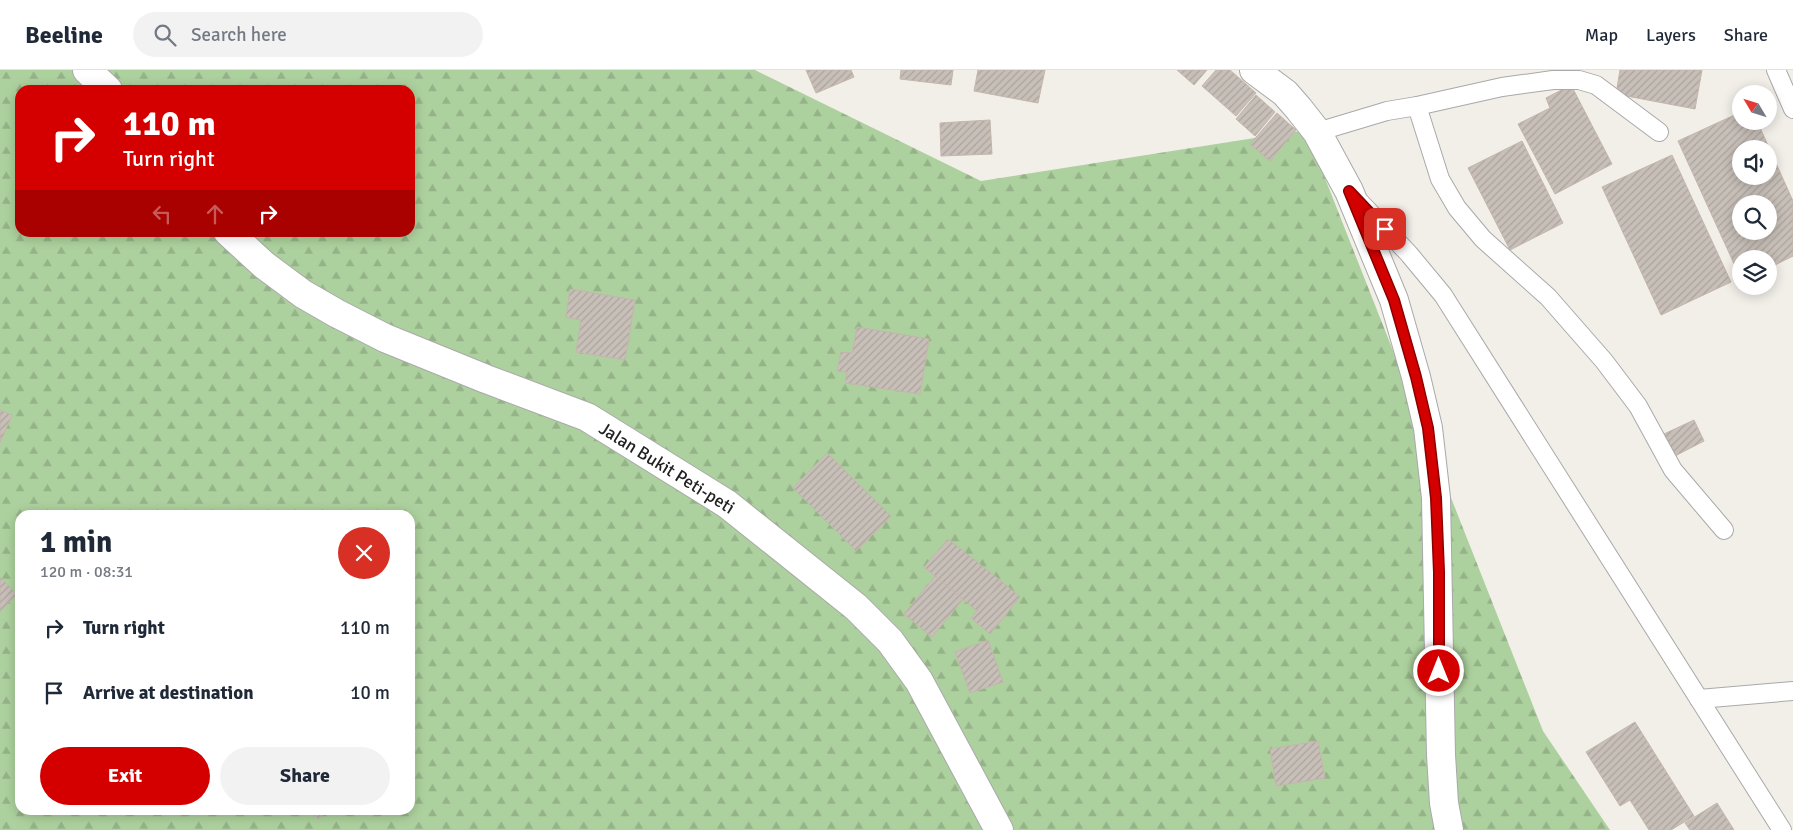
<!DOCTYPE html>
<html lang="en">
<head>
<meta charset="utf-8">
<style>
	:root { --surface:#fff; --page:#f2f2f3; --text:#1f2937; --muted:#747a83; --line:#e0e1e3; --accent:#d40000 }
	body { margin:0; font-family:Signika,sans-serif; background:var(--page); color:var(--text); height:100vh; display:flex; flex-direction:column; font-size:19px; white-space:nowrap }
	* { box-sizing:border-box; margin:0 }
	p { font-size:16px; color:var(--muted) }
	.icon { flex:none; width:28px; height:28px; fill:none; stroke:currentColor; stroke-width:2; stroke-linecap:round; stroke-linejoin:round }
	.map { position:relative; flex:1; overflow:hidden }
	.details { position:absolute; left:15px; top:440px; width:400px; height:305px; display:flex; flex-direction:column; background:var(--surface); border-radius:15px; box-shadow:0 2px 12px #0003 }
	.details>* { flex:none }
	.top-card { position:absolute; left:15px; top:15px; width:400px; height:152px; border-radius:15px; box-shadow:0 2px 12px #0003; background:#d40000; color:#fff; overflow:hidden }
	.needle { width:32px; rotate:308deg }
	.tools { position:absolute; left:1732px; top:15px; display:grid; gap:10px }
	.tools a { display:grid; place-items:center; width:45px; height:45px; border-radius:50%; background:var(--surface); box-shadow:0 2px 12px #0003; font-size:25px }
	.pin { position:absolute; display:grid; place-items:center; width:42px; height:42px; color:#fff; margin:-21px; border-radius:10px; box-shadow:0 2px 8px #0006 }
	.me { position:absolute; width:55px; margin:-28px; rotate:0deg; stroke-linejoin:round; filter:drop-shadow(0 0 4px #0008) }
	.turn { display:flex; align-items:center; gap:18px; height:105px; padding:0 25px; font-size:22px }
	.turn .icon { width:65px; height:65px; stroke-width:2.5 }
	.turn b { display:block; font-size:35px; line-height:42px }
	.lanes { display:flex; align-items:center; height:48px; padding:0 25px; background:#0003; justify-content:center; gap:25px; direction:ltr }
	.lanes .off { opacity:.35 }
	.round { display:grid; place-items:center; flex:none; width:52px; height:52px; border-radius:26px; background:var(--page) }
	.summary { display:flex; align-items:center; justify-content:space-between; height:85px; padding:0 25px }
	h1 { font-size:30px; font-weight:800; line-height:38px }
	.action { display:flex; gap:10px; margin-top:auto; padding:10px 25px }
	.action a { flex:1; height:58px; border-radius:30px; background:var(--accent); color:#fff; font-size:20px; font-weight:800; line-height:58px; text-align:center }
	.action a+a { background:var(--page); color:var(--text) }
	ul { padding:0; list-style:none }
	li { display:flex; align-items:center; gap:15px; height:65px; padding:0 25px }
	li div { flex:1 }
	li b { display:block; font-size:19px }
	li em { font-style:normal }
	header { display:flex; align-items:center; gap:30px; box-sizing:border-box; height:70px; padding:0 25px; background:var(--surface); border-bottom:1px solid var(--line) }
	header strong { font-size:24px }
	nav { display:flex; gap:28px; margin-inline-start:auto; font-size:18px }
	.search { width:350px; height:45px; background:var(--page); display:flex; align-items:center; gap:12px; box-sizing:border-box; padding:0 18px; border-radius:28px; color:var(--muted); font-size:19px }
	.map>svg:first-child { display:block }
</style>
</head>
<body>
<header>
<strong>Beeline</strong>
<div class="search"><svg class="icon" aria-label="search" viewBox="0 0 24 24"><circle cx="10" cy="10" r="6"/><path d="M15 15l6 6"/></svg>Search here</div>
<nav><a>Map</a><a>Layers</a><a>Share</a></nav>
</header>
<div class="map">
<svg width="1793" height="760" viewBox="0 0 1793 760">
	<defs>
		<pattern id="forest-firs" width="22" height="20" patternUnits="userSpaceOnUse" patternTransform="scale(1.25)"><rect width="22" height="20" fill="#add19e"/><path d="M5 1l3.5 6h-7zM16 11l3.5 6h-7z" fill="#95b388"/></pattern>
		<pattern id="building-hatch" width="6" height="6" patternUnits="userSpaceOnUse" patternTransform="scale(1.25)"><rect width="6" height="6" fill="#c7bfb8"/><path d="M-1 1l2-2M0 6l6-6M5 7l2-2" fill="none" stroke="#aba49e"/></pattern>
	</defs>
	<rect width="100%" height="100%" fill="#f2efe9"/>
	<!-- forest -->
	<path fill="url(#forest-firs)" fill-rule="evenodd" d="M0 0H755L981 111 1306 60 1543 661 1610 760H0ZM20 20H410V162H20ZM20 445H410V740H20Z"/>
	<!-- building -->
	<g fill="url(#building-hatch)" stroke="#c4b6ab" fill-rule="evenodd">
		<path d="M806 0H851L854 7 816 23Z"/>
		<path d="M901 0H953L951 15 900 9Z"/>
		<path d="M978 0H1045L1038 33 974 21Z"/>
		<path d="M1177 0H1207L1194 15Z"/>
		<path d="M1216 0H1230L1256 23 1236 46 1202 16Z"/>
		<path d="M1620 0H1702L1695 39 1616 24Z"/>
		<path d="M1571 15 1612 94 1555 124 1518 54 1550 38 1546 28Z"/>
		<path d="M1256 25 1275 42 1255 66 1236 49Z"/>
		<path d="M1741 42V51H1757L1793 131V186L1769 198V189H1741V209L1678 71ZM1741 79H1769V106H1741ZM1741 134H1769V161H1741Z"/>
		<path d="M1277 43 1296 60 1270 91 1250 74Z"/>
		<path d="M990 50 992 84 941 86 940 53Z"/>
		<path d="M1522 71 1563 153 1510 180 1468 98Z"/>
		<path d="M1672 85 1731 212 1661 245 1602 117Z"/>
		<path d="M570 219 635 230 625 290 576 282 581 250 566 247Z"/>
		<path d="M857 257 929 269 920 324 845 313 847 302 837 301 841 282 852 283Z"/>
		<path d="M0 340 12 345 0 373Z"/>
		<path d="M1694 350 1704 371 1675 386 1664 364Z"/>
		<path d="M827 383 891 446 856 481 793 418Z"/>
		<path d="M948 469 1001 511 977 541 924 497Z"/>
		<path d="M935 506 963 529 932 567 904 544Z"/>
		<path d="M0 507 17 524 0 542Z"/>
		<path d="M1001 511 1020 527 990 564 971 548Z"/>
		<path d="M988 570 1003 612 970 623 955 582Z"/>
		<path d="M1635 652 1694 746 1671 760H1649L1630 730 1620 736 1586 682Z"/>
		<path d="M1318 671 1325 708 1276 716 1270 679Z"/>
		<path d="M1717 733 1734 760H1690L1685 753Z"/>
		<path d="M308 740H327L319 749Z"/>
	</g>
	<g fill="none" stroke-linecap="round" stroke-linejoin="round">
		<!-- service casing -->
		<g stroke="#a9a9a9" stroke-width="20">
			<g id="service">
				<path d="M1776 0 1793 39"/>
				<path d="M1417 36 1502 17 1553 10H1579L1596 15 1659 62"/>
				<path d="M1317 62 1387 41 1417 36 1440 109 1457 138 1483 169 1548 227 1604 291 1638 336 1673 400 1724 460"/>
				<path d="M1359 131 1409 184 1443 225 1782 760"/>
				<path d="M1699 629 1793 621"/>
			</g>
		</g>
		<!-- tertiary casing -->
		<g stroke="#a9a9a9" stroke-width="30">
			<g id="tertiary">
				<path d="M87 0 108 20"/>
				<path d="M1254 0 1285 23 1299 39 1317 62 1349 121 1394 230 1416 307 1428 358 1436 428 1441 685 1444 733 1449 760"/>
				<path d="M228 162 264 195 303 224 336 243 385 268 486 309 587 347 727 434 856 537 890 571 919 611 999 760"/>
			</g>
		</g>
		<!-- service -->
		<use href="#service" stroke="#fff" stroke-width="18"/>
		<!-- tertiary -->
		<use href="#tertiary" stroke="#fff" stroke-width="28"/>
	</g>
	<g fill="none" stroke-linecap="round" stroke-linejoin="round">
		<!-- route casing -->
		<g stroke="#8a0000" stroke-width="12">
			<path id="route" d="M1385 159 1349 121 1394 230 1416 307 1428 358 1436 428 1439 502V601"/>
		</g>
		<!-- route -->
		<use href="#route" stroke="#d40000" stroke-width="9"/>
	</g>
	<g text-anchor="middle" stroke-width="5" stroke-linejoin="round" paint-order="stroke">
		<!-- street labels -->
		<g font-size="18" fill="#222" stroke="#fff">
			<text transform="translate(667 398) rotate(32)" y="6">Jalan Bukit Peti-peti</text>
		</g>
	</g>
</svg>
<div class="tools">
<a><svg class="needle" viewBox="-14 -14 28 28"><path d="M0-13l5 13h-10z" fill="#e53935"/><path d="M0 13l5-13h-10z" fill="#747a83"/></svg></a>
<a><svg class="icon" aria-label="sound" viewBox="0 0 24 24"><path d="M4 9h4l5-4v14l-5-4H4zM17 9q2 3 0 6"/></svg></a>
<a><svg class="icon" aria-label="search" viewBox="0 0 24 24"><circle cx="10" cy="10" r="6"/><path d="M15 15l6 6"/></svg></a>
<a><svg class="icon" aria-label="layers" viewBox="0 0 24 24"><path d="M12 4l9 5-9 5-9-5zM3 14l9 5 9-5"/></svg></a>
</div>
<div class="pin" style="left:1385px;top:159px;background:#d93025"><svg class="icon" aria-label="arrive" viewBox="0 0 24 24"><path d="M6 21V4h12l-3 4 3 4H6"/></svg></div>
<svg class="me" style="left:1439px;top:601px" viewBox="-20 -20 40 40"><circle r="17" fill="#d40000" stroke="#fff" stroke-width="3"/><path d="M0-11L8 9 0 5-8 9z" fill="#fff"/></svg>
<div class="top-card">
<div class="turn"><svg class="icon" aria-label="right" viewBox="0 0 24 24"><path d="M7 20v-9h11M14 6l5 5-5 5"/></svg><div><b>110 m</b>Turn right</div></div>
<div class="lanes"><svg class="icon off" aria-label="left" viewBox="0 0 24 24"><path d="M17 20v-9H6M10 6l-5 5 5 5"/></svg><svg class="icon off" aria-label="ahead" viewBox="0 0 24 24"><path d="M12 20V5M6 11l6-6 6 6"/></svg><svg class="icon" aria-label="right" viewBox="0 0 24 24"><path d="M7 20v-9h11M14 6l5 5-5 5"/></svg></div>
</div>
<section class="details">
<div class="summary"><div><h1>1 min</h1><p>120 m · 08:31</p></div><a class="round" style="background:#d93025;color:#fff"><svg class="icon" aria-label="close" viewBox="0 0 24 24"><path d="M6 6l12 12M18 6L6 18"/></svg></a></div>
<ul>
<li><svg class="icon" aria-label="right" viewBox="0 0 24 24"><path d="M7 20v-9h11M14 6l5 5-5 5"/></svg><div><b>Turn right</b></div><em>110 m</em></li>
<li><svg class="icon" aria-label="arrive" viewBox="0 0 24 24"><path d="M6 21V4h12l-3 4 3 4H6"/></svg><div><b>Arrive at destination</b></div><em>10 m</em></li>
</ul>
<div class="action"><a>Exit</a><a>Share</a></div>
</section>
</div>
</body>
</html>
